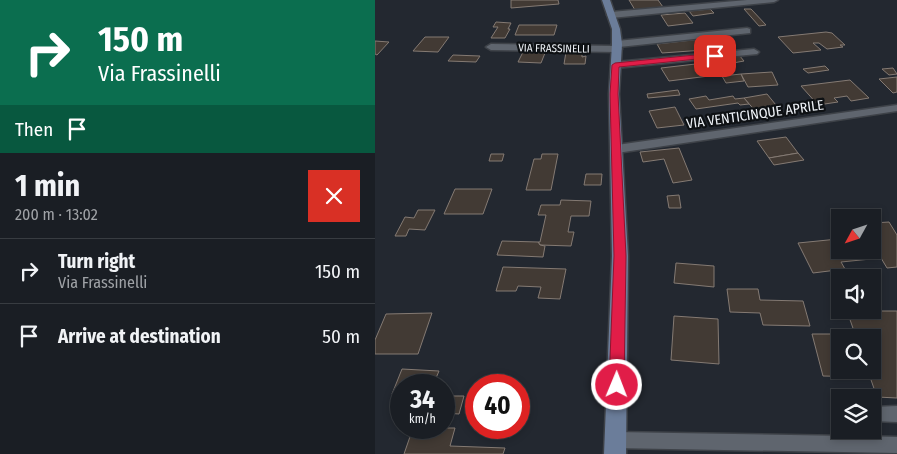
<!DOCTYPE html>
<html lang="en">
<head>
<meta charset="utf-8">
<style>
	:root { --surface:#1a1e24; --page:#272b31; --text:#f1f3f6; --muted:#9fa2a6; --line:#383c41 }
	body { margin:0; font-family:"Fira Sans Condensed",sans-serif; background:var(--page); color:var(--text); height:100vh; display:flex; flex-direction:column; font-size:19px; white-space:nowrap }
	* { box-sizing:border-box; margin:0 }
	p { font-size:16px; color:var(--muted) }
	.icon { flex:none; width:28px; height:28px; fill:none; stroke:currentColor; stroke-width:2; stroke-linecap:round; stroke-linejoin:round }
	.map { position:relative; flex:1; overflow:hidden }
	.drawer { display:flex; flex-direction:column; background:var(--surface); width:375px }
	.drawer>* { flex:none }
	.hud { background:#0b6e4f; color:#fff; overflow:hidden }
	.needle { width:32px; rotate:230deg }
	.fabs { position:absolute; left:456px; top:209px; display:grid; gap:10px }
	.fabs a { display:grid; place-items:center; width:50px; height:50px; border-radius:0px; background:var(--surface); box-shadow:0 2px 8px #0003,0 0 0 1px var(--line); font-size:25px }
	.speed { position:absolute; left:15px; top:374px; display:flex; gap:10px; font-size:25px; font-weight:700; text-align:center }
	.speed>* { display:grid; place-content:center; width:65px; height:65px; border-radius:50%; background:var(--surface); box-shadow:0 2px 8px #0003,0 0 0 1px var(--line); line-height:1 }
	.speed small { font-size:12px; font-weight:400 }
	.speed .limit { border:8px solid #d22; background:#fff; color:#111 }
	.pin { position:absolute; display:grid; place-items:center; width:42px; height:42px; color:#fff; margin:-21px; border-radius:10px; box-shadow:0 2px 8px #0006 }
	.me { position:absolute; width:55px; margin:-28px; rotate:1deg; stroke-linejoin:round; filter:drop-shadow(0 0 4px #0008) }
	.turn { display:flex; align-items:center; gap:18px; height:105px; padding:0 15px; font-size:22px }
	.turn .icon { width:65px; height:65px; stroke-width:2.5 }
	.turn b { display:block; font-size:35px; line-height:42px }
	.then { display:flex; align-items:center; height:48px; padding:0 15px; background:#0003; gap:10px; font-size:19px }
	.round { display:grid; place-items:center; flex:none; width:52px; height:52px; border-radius:0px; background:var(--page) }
	.overview { display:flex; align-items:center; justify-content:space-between; height:85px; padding:0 15px }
	h1 { font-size:30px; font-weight:700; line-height:38px }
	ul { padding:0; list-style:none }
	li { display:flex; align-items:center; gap:15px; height:65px; padding:0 15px; border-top:1px solid var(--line) }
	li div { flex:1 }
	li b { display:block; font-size:19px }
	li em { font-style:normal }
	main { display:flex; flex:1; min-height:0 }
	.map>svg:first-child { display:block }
</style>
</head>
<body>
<main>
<section class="drawer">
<div class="hud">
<div class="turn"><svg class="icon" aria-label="right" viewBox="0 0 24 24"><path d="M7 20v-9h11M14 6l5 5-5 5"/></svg><div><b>150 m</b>Via Frassinelli</div></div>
<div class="then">Then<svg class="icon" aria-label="arrive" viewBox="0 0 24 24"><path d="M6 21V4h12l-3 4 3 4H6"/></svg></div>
</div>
<div class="overview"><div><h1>1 min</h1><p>200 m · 13:02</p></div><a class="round" style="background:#d93025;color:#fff"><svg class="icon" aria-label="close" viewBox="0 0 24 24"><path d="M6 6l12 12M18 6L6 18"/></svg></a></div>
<ul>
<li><svg class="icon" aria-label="right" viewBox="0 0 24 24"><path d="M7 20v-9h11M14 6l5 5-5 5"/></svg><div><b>Turn right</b><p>Via Frassinelli</p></div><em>150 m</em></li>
<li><svg class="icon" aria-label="arrive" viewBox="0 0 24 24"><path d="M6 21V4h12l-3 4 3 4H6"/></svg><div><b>Arrive at destination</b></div><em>50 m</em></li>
</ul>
</section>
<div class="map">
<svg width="522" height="454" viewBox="0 0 522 454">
	<rect width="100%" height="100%" fill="#232830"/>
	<!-- building -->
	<g fill="#423a34" stroke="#847a73" fill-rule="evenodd">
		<path d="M136 0H183L184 4 136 8Z"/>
		<path d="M254 0H283L288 7 260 10Z"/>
		<path d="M335 9 339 13 318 16 314 11Z"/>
		<path d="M369 9H376L391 25 384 26Z"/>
		<path d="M310 13 318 23 293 26 286 15Z"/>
		<path d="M121 22 136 23 133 29H135L130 38H116L123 27H118Z"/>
		<path d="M144 25H182L179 35H140Z"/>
		<path d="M451 32 457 33 470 45H465L468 47 452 49 444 43H438L446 50 418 53 403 37Z"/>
		<path d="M50 37H74L63 52 38 51Z"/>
		<path d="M335 38 343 49 287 53 282 44Z"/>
		<path d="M0 41 14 42 2 55 0 54Z"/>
		<path d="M148 52 170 53 166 63 143 62Z"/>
		<path d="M191 52H207V57L211 56 210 64H189Z"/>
		<path d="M78 55 105 56 101 62 73 61Z"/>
		<path d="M364 55 369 61 358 63 352 56Z"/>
		<path d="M338 62 345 71 331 72 334 76 294 81 286 68Z"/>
		<path d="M450 66 454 70 433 73 428 69Z"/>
		<path d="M518 68 522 74 514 75 507 69Z"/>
		<path d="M397 72 403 85 373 87 366 74Z"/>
		<path d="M366 74 369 81 351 83 347 76Z"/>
		<path d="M522 77V92L518 93 504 79Z"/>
		<path d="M475 80 494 98 476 101 472 96 459 98 463 102 443 105 426 86Z"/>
		<path d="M303 90 305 95 273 98 272 94Z"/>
		<path d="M392 94 405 110 382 113 369 98Z"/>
		<path d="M331 96 334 100 358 96 360 99 369 98 374 104 365 105 363 103 321 109 314 99Z"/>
		<path d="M300 107 309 125 282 128 274 111Z"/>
		<path d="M411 137 423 153 394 158 382 141Z"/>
		<path d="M304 148 317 180 298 183 289 159 268 162 265 152Z"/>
		<path d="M423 153 429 160 399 165 394 158Z"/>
		<path d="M116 154H129L127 161H114Z"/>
		<path d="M167 154H183L176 190H151L159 159H166Z"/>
		<path d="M211 174H227L226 185H209Z"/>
		<path d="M80 189H117L108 214H69Z"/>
		<path d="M304 195 306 208H294L292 196Z"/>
		<path d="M186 200 216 201 214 216H196L193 232H199L196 246 165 245 163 242H165L171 215H163L166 205H185Z"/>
		<path d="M43 210H60L50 230 34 229 31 236H20L30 217 39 218Z"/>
		<path d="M514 222 522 235V267L512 268 506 258 466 262 470 269 438 273 423 243 463 239 460 232H465V250H498V223Z"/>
		<path d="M127 241 163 242 165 245 170 246 168 257 122 255Z"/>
		<path d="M301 263 339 266V287L299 283Z"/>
		<path d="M128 267 191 269 185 299 163 298 166 287 143 286 141 291H121Z"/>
		<path d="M352 289H383L385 300 428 301 435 326 388 325 385 313 355 312Z"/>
		<path d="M472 311H522V398L502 397 495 377 448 376 437 334H480ZM465 338H498V370H465Z"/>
		<path d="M57 313 43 354H0V340L11 314Z"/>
		<path d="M299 316 343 319 344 364 296 360Z"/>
		<path d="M27 369 64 371 58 385H26V394H17Z"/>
		<path d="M69 396H89L84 414 69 413Z"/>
		<path d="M38 428H80L75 446 130 448 128 454H29Z"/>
	</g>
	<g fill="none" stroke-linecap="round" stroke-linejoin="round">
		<!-- lane casing -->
		<g stroke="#3e4248" stroke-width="3">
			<g id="lane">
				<path d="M522 406V422L498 421V407Z"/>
				<path d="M470 430H486L487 436 522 437V453L240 448 234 446 232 440 234 434 240 432 471 436Z"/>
			</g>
		</g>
		<!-- street casing -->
		<g stroke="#3e4248" stroke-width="3">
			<g id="street">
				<path d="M372 0H403L399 2 236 18 232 15 236 12Z"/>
				<path d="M372 28 375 29V33L244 47 247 49 242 52 116 50 111 47 116 44 239 46 237 44 242 41Z"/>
				<path d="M379 49 384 52 382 54 241 68 236 65 241 62Z"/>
				<path d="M522 105V111L242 153 236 149 242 145Z"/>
			</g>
		</g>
		<!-- secondary casing -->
		<g stroke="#3e4248" stroke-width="3">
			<path id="secondary" d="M227 0H235L245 29 247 44 244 94 253 256 251 454H229L237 256 234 94 237 44V29Z"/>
		</g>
		<!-- lane -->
		<use href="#lane" fill="#5f656e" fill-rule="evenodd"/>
		<!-- street -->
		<use href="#street" fill="#5f656e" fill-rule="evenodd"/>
		<!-- secondary -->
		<use href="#secondary" fill="#6b7d9a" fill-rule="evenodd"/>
	</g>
	<!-- route -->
	<path fill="#e11d48" stroke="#92132f" d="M340 53 343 56 342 57 244 67 243 94 251 256 249 385 247 390 242 392 236 390 234 385 239 256 235 94 237 65 240 63Z"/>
	<g text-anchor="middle" stroke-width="4.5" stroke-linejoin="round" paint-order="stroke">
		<!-- far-street labels -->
		<g font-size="11" fill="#edf1f6" stroke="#0e1114">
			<text transform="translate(179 48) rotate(1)" y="4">VIA FRASSINELLI</text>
		</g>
		<!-- street labels -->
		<g font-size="14" fill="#edf1f6" stroke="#0e1114">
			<text transform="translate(380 114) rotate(-8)" y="5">VIA VENTICINQUE APRILE</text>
		</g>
	</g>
</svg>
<div class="fabs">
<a><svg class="needle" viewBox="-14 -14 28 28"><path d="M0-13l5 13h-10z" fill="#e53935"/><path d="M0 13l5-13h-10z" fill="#9fa2a6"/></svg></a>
<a><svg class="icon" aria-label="sound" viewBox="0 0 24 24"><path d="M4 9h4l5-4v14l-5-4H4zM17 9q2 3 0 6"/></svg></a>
<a><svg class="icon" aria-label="search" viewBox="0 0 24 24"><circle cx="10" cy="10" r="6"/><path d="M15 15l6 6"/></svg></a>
<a><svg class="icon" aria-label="layers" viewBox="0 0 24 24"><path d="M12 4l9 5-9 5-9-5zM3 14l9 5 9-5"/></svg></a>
</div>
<div class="speed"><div>34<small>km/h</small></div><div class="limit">40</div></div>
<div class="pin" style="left:340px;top:56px;background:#d93025"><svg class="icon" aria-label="arrive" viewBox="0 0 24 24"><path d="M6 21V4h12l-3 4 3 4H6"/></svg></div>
<svg class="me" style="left:242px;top:385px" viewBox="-20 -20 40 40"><circle r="17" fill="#e11d48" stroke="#fff" stroke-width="3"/><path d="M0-11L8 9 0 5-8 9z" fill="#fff"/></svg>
</div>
</main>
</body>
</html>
